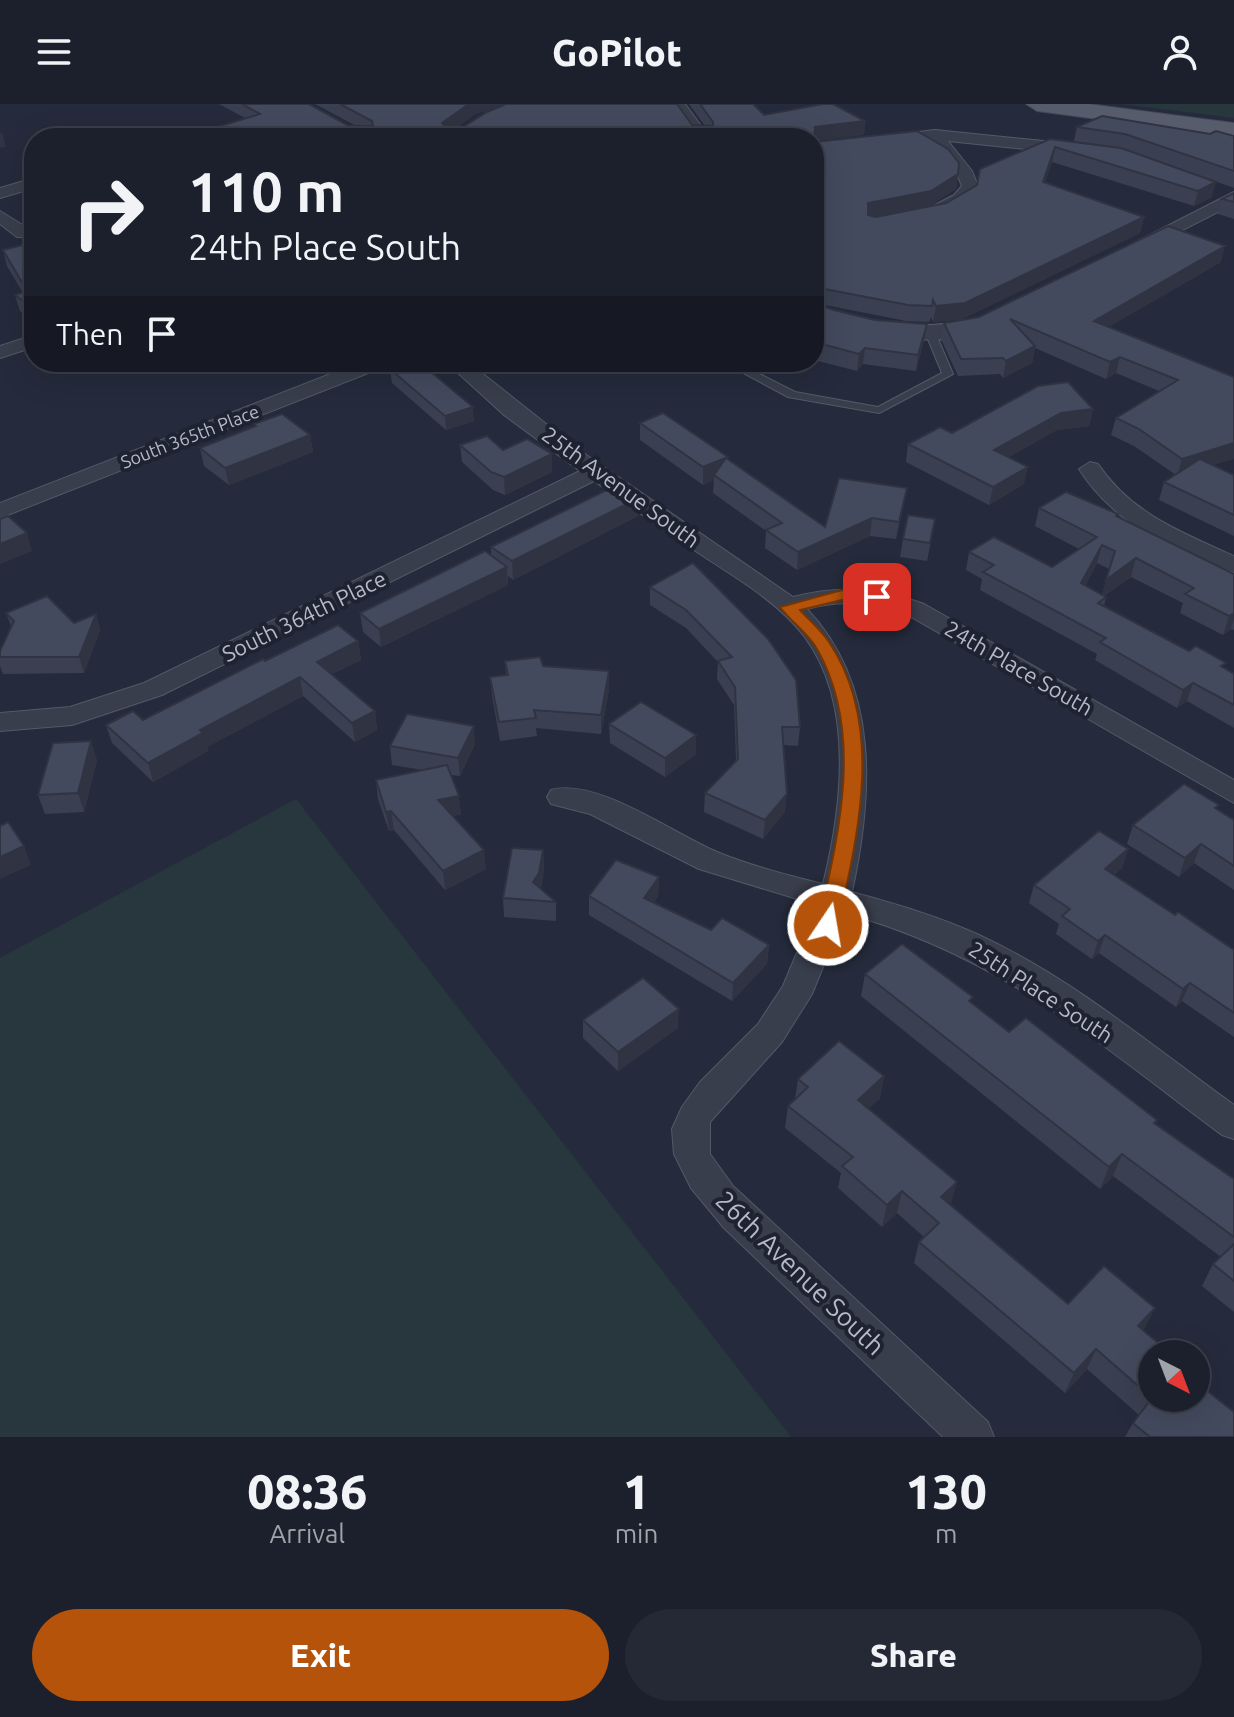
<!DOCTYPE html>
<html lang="en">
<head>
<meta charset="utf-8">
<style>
	:root { --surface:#1c202d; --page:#252835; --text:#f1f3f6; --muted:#a0a3aa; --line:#3a3e49; --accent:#b45309 }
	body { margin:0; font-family:Ubuntu,sans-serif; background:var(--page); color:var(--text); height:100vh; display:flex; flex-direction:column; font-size:30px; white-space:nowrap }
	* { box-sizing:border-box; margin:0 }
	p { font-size:26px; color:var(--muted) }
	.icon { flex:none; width:44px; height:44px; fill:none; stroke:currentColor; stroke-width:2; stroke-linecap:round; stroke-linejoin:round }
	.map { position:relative; height:1333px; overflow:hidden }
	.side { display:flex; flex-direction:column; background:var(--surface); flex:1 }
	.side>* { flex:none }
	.banner { position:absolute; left:24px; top:24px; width:800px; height:244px; border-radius:32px; box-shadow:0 8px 32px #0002,0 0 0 2px var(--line); background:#1c202d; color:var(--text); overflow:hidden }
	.needle { width:52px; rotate:138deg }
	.tools { position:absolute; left:1138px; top:1236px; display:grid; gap:16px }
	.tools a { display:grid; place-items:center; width:72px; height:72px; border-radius:50%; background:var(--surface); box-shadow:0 8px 32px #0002,0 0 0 2px var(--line); font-size:40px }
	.pin { position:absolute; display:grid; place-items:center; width:68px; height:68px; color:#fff; margin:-34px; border-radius:16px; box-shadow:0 4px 12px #0006 }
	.me { position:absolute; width:88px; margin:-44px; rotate:12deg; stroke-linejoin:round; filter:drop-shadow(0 0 6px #0008) }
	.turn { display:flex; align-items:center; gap:28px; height:168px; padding:0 32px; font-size:36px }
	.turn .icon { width:104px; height:104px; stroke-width:2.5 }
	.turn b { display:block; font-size:56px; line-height:68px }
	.then { display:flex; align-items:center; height:76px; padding:0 32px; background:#0003; gap:16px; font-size:30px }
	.eta { display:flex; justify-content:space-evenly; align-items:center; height:136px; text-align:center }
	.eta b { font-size:48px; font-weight:800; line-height:56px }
	.action { display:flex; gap:16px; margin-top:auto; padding:16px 32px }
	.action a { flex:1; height:92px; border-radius:48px; background:var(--accent); color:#fff; font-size:32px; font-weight:800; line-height:92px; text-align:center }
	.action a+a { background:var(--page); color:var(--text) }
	header { display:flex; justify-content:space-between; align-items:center; height:104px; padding:0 32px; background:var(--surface); font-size:36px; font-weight:800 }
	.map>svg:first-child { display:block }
</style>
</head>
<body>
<header><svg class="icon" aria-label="menu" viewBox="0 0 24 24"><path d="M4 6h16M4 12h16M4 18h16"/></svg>GoPilot<svg class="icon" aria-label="person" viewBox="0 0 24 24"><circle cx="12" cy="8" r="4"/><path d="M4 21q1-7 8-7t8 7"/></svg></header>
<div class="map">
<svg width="1234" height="1333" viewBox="0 0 1234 1333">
	<rect width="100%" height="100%" fill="#252b3c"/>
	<!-- green -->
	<g fill="#27373d">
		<path d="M1121 0H1234V14Z"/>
		<path d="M296 695 791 1333H0V854Z"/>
	</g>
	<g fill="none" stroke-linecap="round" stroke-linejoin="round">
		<!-- service casing -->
		<g stroke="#545967" stroke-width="2">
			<path id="service" d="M930 225 935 228 953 270 879 309 788 293 723 258H736L795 288 878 303 942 269 925 228Z"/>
		</g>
		<!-- minor casing -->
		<g stroke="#545967" stroke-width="2">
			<g id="minor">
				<path d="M670 0H685L710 34H694Z"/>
				<path d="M935 26 1073 40 1081 45 1073 50 948 37 972 67 978 82C968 96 952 113 933 110V102L954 91 962 82 956 68 931 36 814 50V40Z"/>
				<path d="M34 74V84L0 94V84Z"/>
				<path d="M1234 88V100L1147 144 1141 145 1132 140Z"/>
				<path d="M0 107 29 125V133H17L0 120Z"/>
				<path d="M814 201C876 217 912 230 977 214L987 220C957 252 850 227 814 213Z"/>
				<path d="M34 231V243L0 254V242Z"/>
				<path d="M361 258H389L386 262 0 414V399Z"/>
				<path d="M446 258H468L579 346 793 493C839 481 880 484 924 500L1234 676V699L906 510C874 499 840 495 807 505 880 582 873 691 852 788 895 800 938 812 979 831 1072 874 1152 942 1234 1001V1035L1222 1031C1096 937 1000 852 845 809L812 890 782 938 710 1018V1050L733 1082 988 1318 994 1333H943L724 1124 691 1084 674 1050 672 1025 682 1003 700 978 758 920 783 882 817 801 699 765 590 710 551 700 547 693 551 686C596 673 674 730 717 748 751 762 787 771 823 780 842 703 855 600 804 532 777 497 736 474 700 450 664 426 629 402 594 377L162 591 72 621 0 627V609L70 603 144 579 580 367 504 311Z"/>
				<path d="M1090 358 1098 360C1132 410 1181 428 1234 452V468C1177 454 1110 415 1079 365Z"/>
			</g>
		</g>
		<!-- primary casing -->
		<g stroke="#424755" stroke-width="2">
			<path id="primary" d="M1026 0H1088L1234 19V33L1037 7Z"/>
		</g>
		<!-- service -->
		<use href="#service" fill="#393e4c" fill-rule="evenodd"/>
		<!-- minor -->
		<use href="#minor" fill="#393e4c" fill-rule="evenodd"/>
		<!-- primary -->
		<use href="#primary" fill="#575c6c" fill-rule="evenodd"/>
	</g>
	<!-- wall -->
	<g fill="#3a4051" fill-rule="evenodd">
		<path d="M219 0H309L349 22H356L315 0H677L692 21 705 22 689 0H753L764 11 865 17 864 31 814 34H205L204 27 245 14ZM498 3 463 23H458L475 10Z"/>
		<path d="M1077 23 1234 32V84L1122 44 1074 37Z"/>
		<path d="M1050 35 1121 44 1212 93 1194 102 1052 58 1045 78 1144 113 1140 129 962 215 933 218 931 213 929 218 906 217 815 199 924 236 916 267 863 260 857 267 814 256V38L958 70 956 85 929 102 946 99Z"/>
		<path d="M1234 89V115L1218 110 1222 95Z"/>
		<path d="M34 138V218L20 207 15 191 23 189 7 162 3 146Z"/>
		<path d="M1221 158 1108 223 1234 273 1213 361 1234 371V432L1159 396 1164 378 1176 371 1134 342 1111 331 1116 314 1159 287 1116 269 1106 275 1035 244 1032 259 1003 274 1000 270 958 272 941 235 944 219 979 213Z"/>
		<path d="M87 258H127L100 268Z"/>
		<path d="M390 265 474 317 446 326 392 279Z"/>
		<path d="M1093 305 1089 322 1057 326 1009 353 1024 380 989 401 906 358 908 340 952 329Z"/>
		<path d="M640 319 728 353V355L825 423 907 384 896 435 870 432 797 466 765 444 766 427 713 389 714 376 703 381 640 336Z"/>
		<path d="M254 320 310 331 313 348 229 381 204 362 200 344 254 323Z"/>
		<path d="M460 341 503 346 552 368 505 391 493 386 462 358Z"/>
		<path d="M639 394 638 412 513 476 508 472V481L381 543 363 528 360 509 491 451V443Z"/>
		<path d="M1039 404 1118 413 1234 470V526L1231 525 1223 531 1180 509 1183 499 1131 473 1104 492 1106 493 1104 502 1234 570V624L1187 597 1177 604 1095 556 1097 550 980 486 982 475 966 466 969 448 1052 463 1079 445 1035 422ZM1097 459 1109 465 1102 491 1085 482Z"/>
		<path d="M932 433 927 457 900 453 903 435Z"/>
		<path d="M693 459 800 623 798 642 784 641 785 708 763 735 704 708 705 689 736 657 734 601 717 575 718 558 686 524 650 501V483Z"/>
		<path d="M6 509 74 519 96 510 100 526 84 569 3 570 0 562V547L11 522Z"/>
		<path d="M358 537 361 556 332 570 375 607 377 626 355 638 303 592 207 643 208 647 153 678 112 639 106 621 143 616 265 557Z"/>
		<path d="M505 557 543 562 609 586 601 630 536 624 537 632 500 637 492 592 490 573 506 571Z"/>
		<path d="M609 620 696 631V650L665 673 610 639Z"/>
		<path d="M475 640 460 672 451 671 461 710 453 712 486 765 445 786 394 726 389 727 378 695 376 676 423 666 392 661 390 642Z"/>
		<path d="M97 656 84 708 45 710 38 691Z"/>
		<path d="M1217 705 1234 716V786L1194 759 1179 773 1127 740 1133 721Z"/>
		<path d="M1128 745 1122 764 1114 771 1175 811 1234 846V933L1182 897 1176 903 1099 849 1092 855 1056 830 1059 820 1029 799 1034 781Z"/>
		<path d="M543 746 544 765 541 785 556 798V817L504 813 503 794Z"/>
		<path d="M659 773 658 792 654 798 711 826 769 841 767 860 732 897 589 811V792Z"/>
		<path d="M865 870 972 899 1009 928 1157 1016 1155 1020 1234 1075V1208L1202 1182 1213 1160 1221 1153 1113 1072 1100 1085 861 892Z"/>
		<path d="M583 916 678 924 618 967 583 934Z"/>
		<path d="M884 972 880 994 868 1005 950 1100 1068 1200 1155 1204 1143 1226 1164 1244 1161 1250 1234 1333H1125L1133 1319 1139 1311 1087 1265 1065 1289 914 1159 919 1138 924 1133 897 1109 882 1123 838 1084 841 1069 785 1024 788 1002 795 995 798 975Z"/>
	</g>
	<!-- shaded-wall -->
	<g fill="#303442">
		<path d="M469 0H509L475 10 443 34 442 19Z"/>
		<path d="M865 17 864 31 814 37 815 23Z"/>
		<path d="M0 29H2L6 43 0 44Z"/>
		<path d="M1055 43 1052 58 1040 93 1043 78Z"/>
		<path d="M958 70 956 85 929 102 867 114 868 99Z"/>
		<path d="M1216 78 1212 93 1194 102 1198 87Z"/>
		<path d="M1144 113 1140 129 962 215 933 218 936 202Z"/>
		<path d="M1225 142 1221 158 1090 234 1094 217Z"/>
		<path d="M927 220 924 236 916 267 918 251Z"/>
		<path d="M1035 242 1032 259 1003 274 1006 257Z"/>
		<path d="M865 244 863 260 857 267 859 250Z"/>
		<path d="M1120 253 1116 269 1106 275 1110 258Z"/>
		<path d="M98 258H127L100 268Z"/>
		<path d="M473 303 474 317 446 326 445 312Z"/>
		<path d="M1093 305 1089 322 1057 326 990 364 994 346 1061 309Z"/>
		<path d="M310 331 313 348 229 381 225 364Z"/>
		<path d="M1234 339V355L1177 372 1182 355Z"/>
		<path d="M552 350V368L505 391 504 373Z"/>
		<path d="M728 353 727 371H714V376L703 381V363Z"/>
		<path d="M1028 363 1024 380 989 401 993 383Z"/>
		<path d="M907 384 904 401 896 435 899 418Z"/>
		<path d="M639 394 638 412 513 476 512 457Z"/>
		<path d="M872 414 870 432 797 466 798 448Z"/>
		<path d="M27 429 32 447 0 460V440Z"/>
		<path d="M1102 441 1097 459 1077 498 1081 479Z"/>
		<path d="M1136 454 1131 473 1101 494 1106 476Z"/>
		<path d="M507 463 508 481 381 543 379 525Z"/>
		<path d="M1234 509V515L1231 525 1223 531 1229 512Z"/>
		<path d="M96 510 100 526 84 569 79 553Z"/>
		<path d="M358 537 361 556 320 576 317 558Z"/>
		<path d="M609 567V586L601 630V611Z"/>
		<path d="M300 573 303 592 207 643 208 647 153 678 148 659 200 626Z"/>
		<path d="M1193 579 1187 597 1177 604 1183 586Z"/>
		<path d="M375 607 377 626 355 638 352 619Z"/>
		<path d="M474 622 475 640 460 672 458 654Z"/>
		<path d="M696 631V650L665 673V654Z"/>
		<path d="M91 637 97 656 84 708 78 689Z"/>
		<path d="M787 690 785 708 763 735 765 716Z"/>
		<path d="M459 692 461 710 441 715 438 696Z"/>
		<path d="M391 707 394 726 389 727 386 708Z"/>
		<path d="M1201 740 1194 759 1179 773 1185 754Z"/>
		<path d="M24 742 31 761 0 775V753Z"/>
		<path d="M1128 745 1122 764 1099 783 1105 765Z"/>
		<path d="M484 746 486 765 445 786 443 767Z"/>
		<path d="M543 746 544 765 540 788 533 778Z"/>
		<path d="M659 773 658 792 643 812 644 794Z"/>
		<path d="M1105 831 1099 849 1092 855 1098 837Z"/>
		<path d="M769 841 767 860 732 897 733 879Z"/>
		<path d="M1190 879 1182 897 1176 903 1183 885Z"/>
		<path d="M679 905 678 924 618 967V948Z"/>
		<path d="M884 972 880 994 854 1018 858 996Z"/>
		<path d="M1122 1050 1113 1072 1100 1085 1109 1063Z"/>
		<path d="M957 1078 951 1100 941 1093Z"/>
		<path d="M902 1087 897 1109 882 1123 887 1101Z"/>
		<path d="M1155 1204 1144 1225 1128 1242 1138 1222Z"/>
		<path d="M1096 1245 1087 1265 1065 1289 1074 1269Z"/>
	</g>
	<!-- building -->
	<g fill="#444a5e" stroke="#303442" stroke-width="2">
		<path d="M242 0H309L349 22H373L372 17 340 0H469L442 19 445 23H463L487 8 506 0H677L692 21 713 22V18L700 0H753L764 11 823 0H833L865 17 815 23 814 34H212L210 33 213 32 204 27 260 10Z"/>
		<path d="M1102 12 1210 30 1216 27 1234 32V67L1125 30 1077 23Z"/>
		<path d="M917 27 948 45 959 59 958 70 931 87 868 99V111L876 113 946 99 977 81 980 65 1050 35 1121 44 1216 78 1198 87 1055 43 1043 78 1144 113 965 199 936 202 933 196 932 202 908 201 814 183V38Z"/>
		<path d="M1234 89V98L1222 95Z"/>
		<path d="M1168 122 1225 142 1094 217 1234 273V339L1182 355 1139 325 1116 314 1178 276 1120 253 1110 258 1010 215 1035 242 1006 257 1003 254 961 255 944 219 979 213Z"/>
		<path d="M34 138V205L15 191 27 187 3 146Z"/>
		<path d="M814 199 834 206 875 216 927 220 918 251 865 244 859 250 814 238Z"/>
		<path d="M410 258H419L473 303 445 312 390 265Z"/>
		<path d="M1068 278 1093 305 1061 309 994 346 1028 363 993 383 908 340 940 323 952 329 1038 282Z"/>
		<path d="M663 309 728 353 703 363 640 319Z"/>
		<path d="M282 310 310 331 225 364 200 344 256 322 254 320Z"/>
		<path d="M487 332 503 346 527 335 552 350 504 373 491 368 460 341Z"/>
		<path d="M726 354 825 423 839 374 907 384 899 418 872 414 798 448 766 426 782 419 714 371Z"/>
		<path d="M1200 355 1234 371V411L1164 378Z"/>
		<path d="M619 380 639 394 512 457 491 443Z"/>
		<path d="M1066 388 1118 410 1116 412 1234 470V509L1229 512 1185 490 1194 484 1136 454 1106 476 1115 447 1102 441 1081 479 1106 493 1098 499 1189 547 1196 542 1226 559 1221 562 1234 570V601L1193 579 1183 586 1100 538 1106 534 983 468 994 461 969 448 994 433 1052 463 1097 433 1039 404Z"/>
		<path d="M908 411 935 415 930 439 903 435Z"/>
		<path d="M8 412 27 429 0 440V415Z"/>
		<path d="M485 447 507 463 379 525 360 509Z"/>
		<path d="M693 459 768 535 796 576 800 623H782L787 690 765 716 705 689 738 655 735 583 718 557 732 553 686 506 650 483Z"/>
		<path d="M47 492 74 519 96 510 79 553H0V547L14 517 6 509Z"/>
		<path d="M338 521 358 537 317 558 375 607 352 619 300 573 200 626 203 629 148 659 106 621 133 607 143 616 263 555 265 557Z"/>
		<path d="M540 553 543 562 609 567 601 611 534 606 536 614 499 618 490 573 508 571 505 557Z"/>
		<path d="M641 598 696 631 665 654 609 620Z"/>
		<path d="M407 610 474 622 458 654 390 642Z"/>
		<path d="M91 637 78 689 38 691 53 639Z"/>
		<path d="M447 661 459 692 438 696 484 746 443 767 391 707 386 708 376 676Z"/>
		<path d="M1184 680 1219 701 1215 704 1234 716V762L1201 740 1185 754 1133 721Z"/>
		<path d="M8 718 24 742 0 753V722Z"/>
		<path d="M1099 727 1128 745 1105 765 1175 811 1178 808 1234 846V909L1190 879 1183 885 1105 831 1098 837 1062 812 1070 805 1034 781Z"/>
		<path d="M512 744 543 746 539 769 533 778 556 798 503 794Z"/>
		<path d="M616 756 659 773 644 794 711 826 722 814 769 841 733 879 589 792Z"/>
		<path d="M902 840 973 893 969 897 1009 928 1026 914 1157 1016 1154 1019 1234 1075V1133L1122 1050 1109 1063 865 870Z"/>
		<path d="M643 874 679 905 618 948 583 916Z"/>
		<path d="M839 937 884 972 858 996 957 1078 941 1093 1068 1200 1104 1162 1155 1204 1138 1222 1164 1244 1160 1249 1161 1250H1152V1294L1096 1245 1074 1269 919 1138 939 1119 902 1087 887 1101 842 1062 853 1053 788 1002 808 983 798 975Z"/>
		<path d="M1234 1140V1177L1213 1160Z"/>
		<path d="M1196 1278 1234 1308V1333H1150L1133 1319 1152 1294H1196Z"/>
	</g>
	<!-- route -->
	<path fill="#b45309" stroke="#753606" stroke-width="2" d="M842 486 877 488 885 493 877 498 842 496 800 506C809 516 821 526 829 538 885 621 858 731 838 821L828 829 818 821C838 733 865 629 817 545 808 529 791 518 780 503Z"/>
	<g text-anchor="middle" stroke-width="8" stroke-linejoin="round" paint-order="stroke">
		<!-- far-street labels -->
		<g font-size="18" fill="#b5b9c8" stroke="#1e2331">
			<text transform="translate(190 333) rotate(-21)" y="6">South 365th Place</text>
		</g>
		<!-- street labels -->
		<g font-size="22" fill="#b5b9c8" stroke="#1e2331">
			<text transform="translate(621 383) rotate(36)" y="8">25th Avenue South</text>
			<text transform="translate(304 512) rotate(-26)" y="8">South 364th Place</text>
			<text transform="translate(1019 564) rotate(30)" y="8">24th Place South</text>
			<text transform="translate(1041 888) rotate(33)" y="8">25th Place South</text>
		</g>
		<!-- near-street labels -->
		<g font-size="26" fill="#b5b9c8" stroke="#1e2331">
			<text transform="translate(800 1169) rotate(44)" y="9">26th Avenue South</text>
		</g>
	</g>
</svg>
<div class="tools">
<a><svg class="needle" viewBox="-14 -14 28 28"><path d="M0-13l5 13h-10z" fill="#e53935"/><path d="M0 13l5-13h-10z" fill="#a0a3aa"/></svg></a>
</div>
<div class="pin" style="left:877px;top:493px;background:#d93025"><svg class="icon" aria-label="arrive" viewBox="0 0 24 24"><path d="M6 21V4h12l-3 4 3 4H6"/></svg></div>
<svg class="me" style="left:828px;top:821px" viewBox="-20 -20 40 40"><circle r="17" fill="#b45309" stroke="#fff" stroke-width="3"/><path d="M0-11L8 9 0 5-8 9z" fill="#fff"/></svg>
<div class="banner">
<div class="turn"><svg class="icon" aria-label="right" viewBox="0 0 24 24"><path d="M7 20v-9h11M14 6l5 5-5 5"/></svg><div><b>110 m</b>24th Place South</div></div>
<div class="then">Then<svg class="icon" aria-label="arrive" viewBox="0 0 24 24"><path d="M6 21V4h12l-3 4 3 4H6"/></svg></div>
</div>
</div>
<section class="side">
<div class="eta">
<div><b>08:36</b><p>Arrival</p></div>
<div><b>1</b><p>min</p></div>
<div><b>130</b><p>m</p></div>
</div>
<div class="action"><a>Exit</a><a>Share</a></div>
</section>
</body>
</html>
